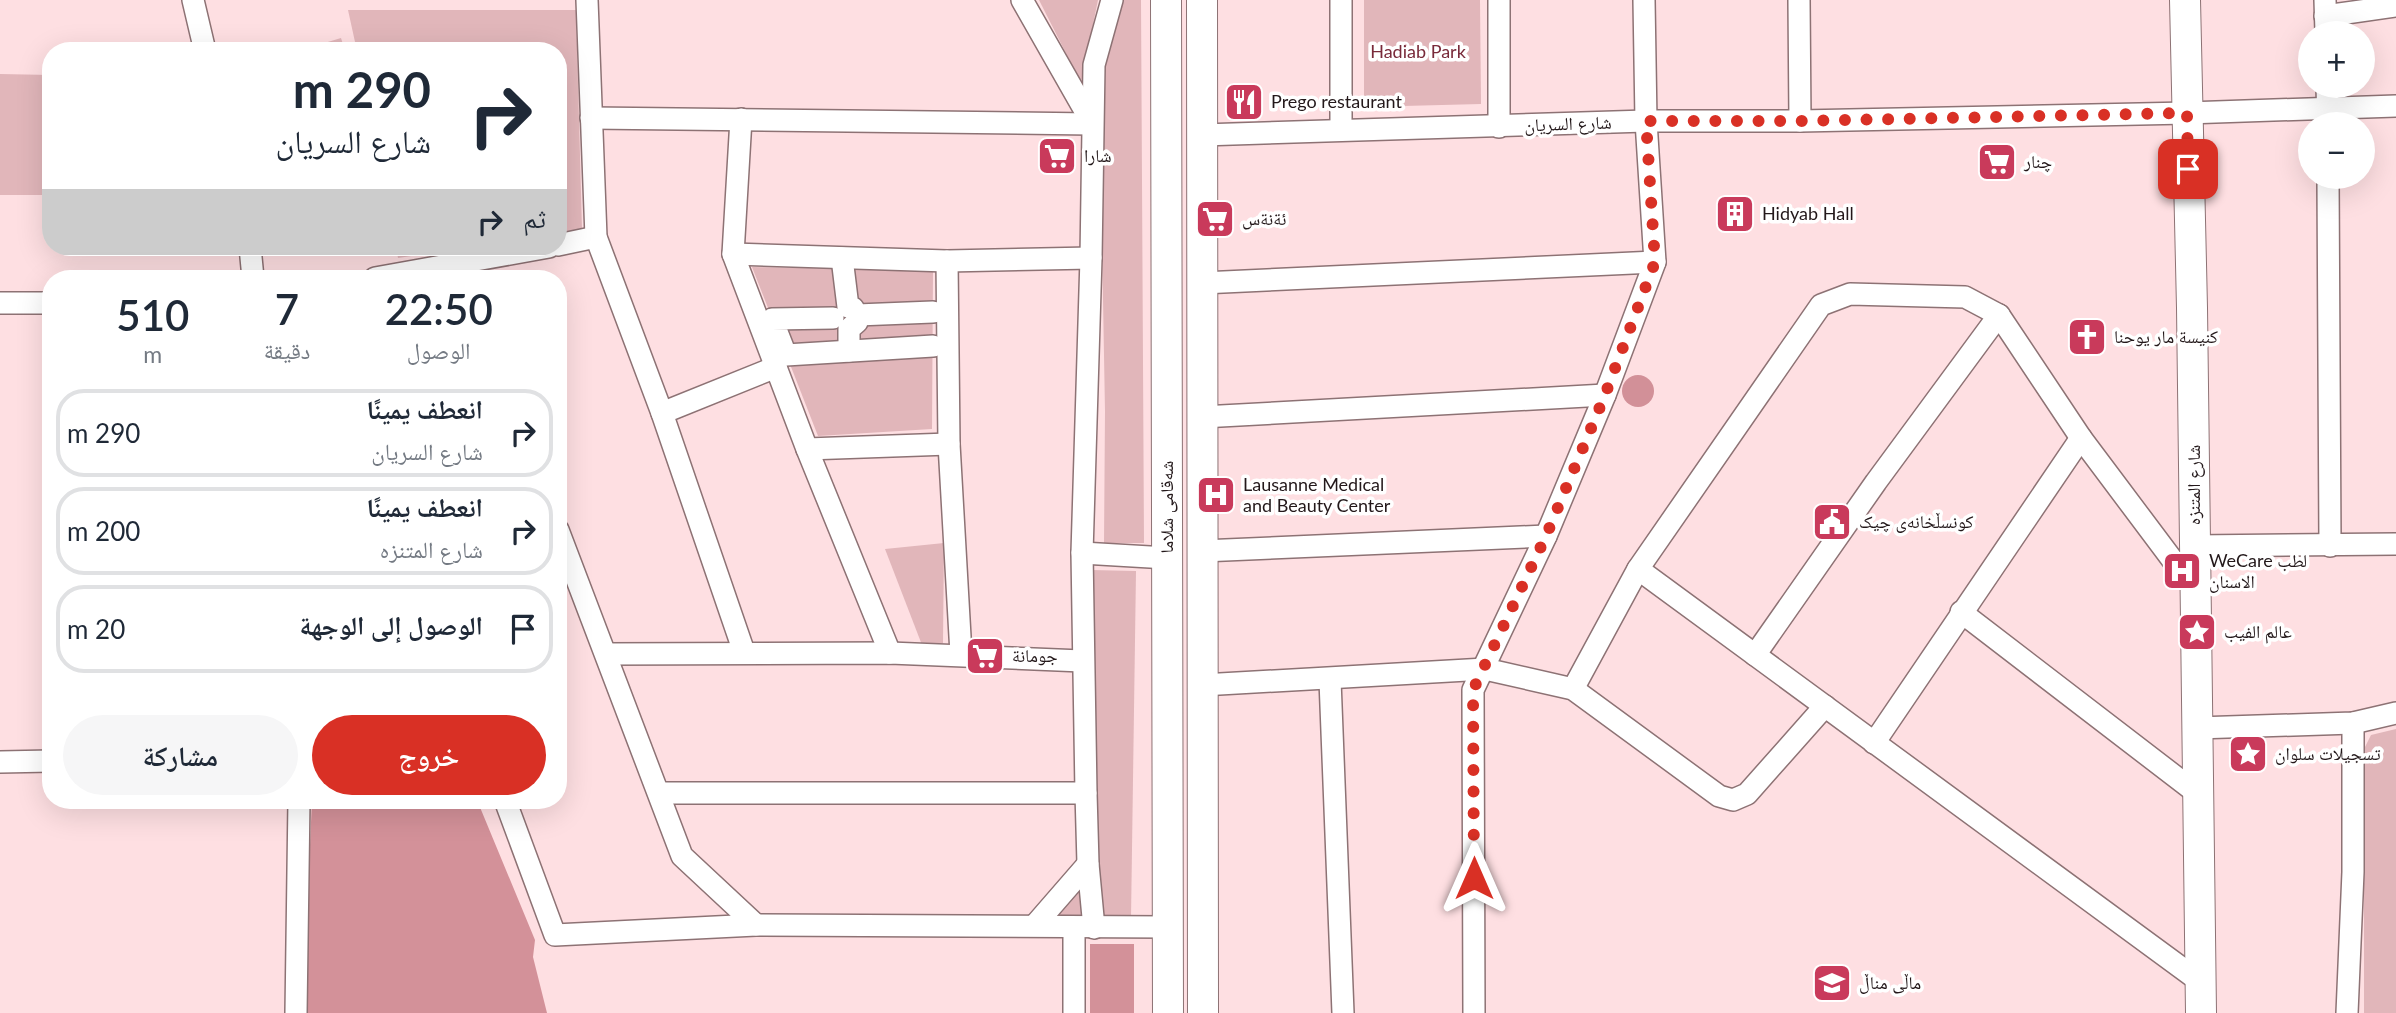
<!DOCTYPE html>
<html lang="ar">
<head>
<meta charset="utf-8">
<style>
	:root { --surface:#fff; --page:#f6f6f7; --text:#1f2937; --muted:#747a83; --line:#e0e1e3; --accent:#d93025 }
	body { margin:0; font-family:Lato,"Noto Naskh Arabic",sans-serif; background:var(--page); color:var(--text); direction:rtl; height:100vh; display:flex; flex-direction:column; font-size:26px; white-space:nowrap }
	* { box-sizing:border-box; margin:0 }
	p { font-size:23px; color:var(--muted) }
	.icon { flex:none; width:38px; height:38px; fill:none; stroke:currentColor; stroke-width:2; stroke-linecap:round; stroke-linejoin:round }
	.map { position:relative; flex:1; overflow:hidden; direction:ltr }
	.sheet { position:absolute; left:42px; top:270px; width:525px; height:539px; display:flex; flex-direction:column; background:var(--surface); border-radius:28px; box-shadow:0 7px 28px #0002; direction:rtl }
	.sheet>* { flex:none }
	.hud { position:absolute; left:42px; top:42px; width:525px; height:214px; border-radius:28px; box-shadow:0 7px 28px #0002; direction:rtl; background:#fff; color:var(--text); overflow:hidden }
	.tools { position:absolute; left:2298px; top:21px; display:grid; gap:14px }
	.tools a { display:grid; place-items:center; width:77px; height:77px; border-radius:50%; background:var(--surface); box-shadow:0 7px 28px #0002; font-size:35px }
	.pin { position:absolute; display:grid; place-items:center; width:60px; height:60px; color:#fff; margin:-30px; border-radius:14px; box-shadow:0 4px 10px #0006 }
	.me { position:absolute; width:77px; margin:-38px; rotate:0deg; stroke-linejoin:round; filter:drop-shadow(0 0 5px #0008) }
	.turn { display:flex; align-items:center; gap:24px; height:147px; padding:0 21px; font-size:32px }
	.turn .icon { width:91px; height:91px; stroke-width:2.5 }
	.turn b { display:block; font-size:49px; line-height:60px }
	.then { display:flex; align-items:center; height:66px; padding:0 21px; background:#0003; gap:14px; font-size:26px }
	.eta { display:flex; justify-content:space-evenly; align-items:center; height:119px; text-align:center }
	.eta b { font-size:42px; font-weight:600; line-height:49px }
	.button { display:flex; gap:14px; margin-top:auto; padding:14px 21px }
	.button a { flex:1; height:80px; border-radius:42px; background:var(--accent); color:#fff; font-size:28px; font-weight:600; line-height:80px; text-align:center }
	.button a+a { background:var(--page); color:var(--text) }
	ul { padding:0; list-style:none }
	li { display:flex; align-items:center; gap:21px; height:88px; margin:0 14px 10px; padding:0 7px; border:4px solid var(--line); border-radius:28px }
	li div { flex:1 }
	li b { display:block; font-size:26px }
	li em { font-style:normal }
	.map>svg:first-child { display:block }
</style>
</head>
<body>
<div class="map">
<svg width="2396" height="1013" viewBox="0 0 2396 1013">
	<rect width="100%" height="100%" fill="#fedfe2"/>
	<!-- green -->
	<g fill="#e1b6ba">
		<path d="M1039 0H1098L1081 83Z"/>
		<path d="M1120 0H1141L1144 543H1104L1105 411 1101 187 1103 76Z"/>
		<path d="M1364 0H1480L1481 104 1364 107Z"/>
		<path d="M348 10H576L582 229 558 233V51H357Z"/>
		<path d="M341 38 345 51H298Z"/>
		<path d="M0 74 51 75V195H0Z"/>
		<path d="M396 247H471L398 258Z"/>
		<path d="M752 267 933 270 932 429 818 436Z"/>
		<path d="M944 543 943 643 922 645 885 549Z"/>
		<path d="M1091 570 1136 571 1131 919 1099 918Z"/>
		<path d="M2396 729V1013H2364V749L2371 735Z"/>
		<path d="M1081 884 1086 918 1054 917Z"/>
	</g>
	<!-- forest -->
	<g fill="#d39199">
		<path d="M312 800H477L535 940 533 957 547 1013H307V911Z"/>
		<rect x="1090" y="944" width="44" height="69"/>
	</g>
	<!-- water -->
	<circle fill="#d29098" cx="1638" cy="391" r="16"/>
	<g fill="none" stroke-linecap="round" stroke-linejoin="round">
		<!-- street casing -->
		<g stroke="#8d7274" stroke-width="24">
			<g id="street">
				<path d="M193 0 205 51"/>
				<path d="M587 0 596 237 662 413 744 652"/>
				<path d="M1022 0 1092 123"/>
				<path d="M1799 0 1800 121"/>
				<path d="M2325 0 2326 33"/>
				<path d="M2325 16 2396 6"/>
				<path d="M2327 86 2328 124"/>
				<path d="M591 118 1092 124"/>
				<path d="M741 119 733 254 807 449 890 653"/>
				<path d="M1499 127V0"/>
				<path d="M1341 130V0"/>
				<path d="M1202 135 1646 121H1800L2187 113 2396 106"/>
				<path d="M2328 177 2330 546"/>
				<path d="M558 245 596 237"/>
				<path d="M250 247 253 278"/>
				<path d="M733 254 947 261 1091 258"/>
				<path d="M842 258 848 307 853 308 857 315 933 312"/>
				<path d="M947 261 949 444 961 654"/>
				<path d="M375 278 549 247"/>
				<path d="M1202 283 1655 262"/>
				<path d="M0 303H51"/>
				<path d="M833 318 772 319 786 355 933 346"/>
				<path d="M849 351V329L857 322V315"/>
				<path d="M662 413 776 367"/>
				<path d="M1202 417 1605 395"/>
				<path d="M807 449 949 444"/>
				<path d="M558 530 682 856 756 925"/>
				<path d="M2194 546 2396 544"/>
				<path d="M1202 551 1546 536"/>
				<path d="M1082 553 1167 558"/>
				<path d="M1638 569 2202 983"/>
				<path d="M1961 612 2198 794"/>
				<path d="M606 654 890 653 1082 661"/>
				<path d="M1755 655 1876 482 1999 315"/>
				<path d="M1330 680 1343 1013"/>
				<path d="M1202 685 1485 669 1573 689 1719 796 1733 800 1747 794 1825 706"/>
				<path d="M1573 689 1638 569 1821 305 1850 294 1965 297 1999 315 2081 438 2195 590"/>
				<path d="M2197 728 2353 723 2396 713"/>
				<path d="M1874 743 2081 438"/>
				<path d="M0 762 51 761"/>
				<path d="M659 793H1086"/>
				<path d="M505 800 555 935 756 925 1168 927"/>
				<path d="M1035 925 1088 864"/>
				<path d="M1074 927V1013"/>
				<path d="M1094 928 1088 864 1086 793 1082 553 1091 258 1094 65 1112 0"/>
				<path d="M296 1013 299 800"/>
				<path d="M1474 1013 1473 690 1546 536 1605 395 1655 262 1646 121 1644 0"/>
				<path d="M2347 1013 2353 872V723"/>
			</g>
		</g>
		<!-- secondary casing -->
		<g stroke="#8d7274" stroke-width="32">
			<g id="secondary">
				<path d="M1166 0 1168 1013"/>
				<path d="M1202 0 1203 1013"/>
				<path d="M2185 0 2192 308 2201 1013"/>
			</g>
		</g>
		<!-- street -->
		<use href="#street" stroke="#fff" stroke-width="21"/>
		<!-- secondary -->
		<use href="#secondary" stroke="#fff" stroke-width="30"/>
	</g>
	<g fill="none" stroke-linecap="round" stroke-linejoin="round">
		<!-- route -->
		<path stroke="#d93025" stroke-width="12" stroke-dasharray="0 21.6" d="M1474 878 1473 690 1546 536 1605 395 1655 262 1646 121H1800L2187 113 2188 169"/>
	</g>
	<!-- icons -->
	<defs>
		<g id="restaurant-square" transform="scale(2.0125)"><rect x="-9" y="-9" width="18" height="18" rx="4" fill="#c93a5b" stroke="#fff"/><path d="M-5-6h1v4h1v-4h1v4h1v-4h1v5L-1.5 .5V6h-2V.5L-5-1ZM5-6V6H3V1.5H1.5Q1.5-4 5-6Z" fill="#fff"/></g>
		<g id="supermarket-square" transform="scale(2.0125)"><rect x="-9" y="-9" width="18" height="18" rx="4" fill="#c93a5b" stroke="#fff"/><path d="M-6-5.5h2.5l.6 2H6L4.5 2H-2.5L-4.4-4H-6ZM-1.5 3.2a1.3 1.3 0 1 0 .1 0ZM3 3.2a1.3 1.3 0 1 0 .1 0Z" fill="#fff"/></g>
		<g id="building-square" transform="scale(2.0125)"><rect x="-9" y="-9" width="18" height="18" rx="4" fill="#c93a5b" stroke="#fff"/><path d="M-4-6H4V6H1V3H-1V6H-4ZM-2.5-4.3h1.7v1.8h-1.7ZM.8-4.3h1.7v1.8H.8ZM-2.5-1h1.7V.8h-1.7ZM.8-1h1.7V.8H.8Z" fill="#fff"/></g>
		<g id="church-square" transform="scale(2.0125)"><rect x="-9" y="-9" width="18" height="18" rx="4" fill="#c93a5b" stroke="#fff"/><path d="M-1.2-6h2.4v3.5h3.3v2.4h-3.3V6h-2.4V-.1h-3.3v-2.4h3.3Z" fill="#fff"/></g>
		<g id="hospital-square" transform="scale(2.0125)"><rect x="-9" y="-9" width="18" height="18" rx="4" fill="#c93a5b" stroke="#fff"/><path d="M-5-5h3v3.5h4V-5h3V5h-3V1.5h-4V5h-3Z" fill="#fff"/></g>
		<g id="civic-square" transform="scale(2.0125)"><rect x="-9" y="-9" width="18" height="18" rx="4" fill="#c93a5b" stroke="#fff"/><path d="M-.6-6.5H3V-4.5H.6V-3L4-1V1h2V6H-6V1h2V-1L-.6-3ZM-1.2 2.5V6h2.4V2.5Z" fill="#fff"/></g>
		<g id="sight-square" transform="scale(2.0125)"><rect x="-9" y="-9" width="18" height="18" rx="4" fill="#c93a5b" stroke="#fff"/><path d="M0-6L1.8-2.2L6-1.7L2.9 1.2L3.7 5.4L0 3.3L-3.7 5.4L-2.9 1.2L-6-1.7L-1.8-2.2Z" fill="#fff"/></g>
		<g id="school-square" transform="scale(2.0125)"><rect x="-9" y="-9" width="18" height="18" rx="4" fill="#c93a5b" stroke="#fff"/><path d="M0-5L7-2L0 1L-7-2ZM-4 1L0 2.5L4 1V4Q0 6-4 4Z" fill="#fff"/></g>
	</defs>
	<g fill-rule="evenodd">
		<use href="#restaurant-square" x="1244" y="102"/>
		<use href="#supermarket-square" x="1057" y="156"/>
		<use href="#supermarket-square" x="1997" y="162"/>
		<use href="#building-square" x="1735" y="214"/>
		<use href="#supermarket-square" x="1215" y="219"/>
		<use href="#church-square" x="2087" y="337"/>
		<use href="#hospital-square" x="1216" y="495"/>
		<use href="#civic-square" x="1832" y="522"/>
		<use href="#hospital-square" x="2182" y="571"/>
		<use href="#sight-square" x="2197" y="632"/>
		<use href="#supermarket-square" x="985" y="656"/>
		<use href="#sight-square" x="2248" y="754"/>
		<use href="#school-square" x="1832" y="983"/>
	</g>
	<g text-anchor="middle" stroke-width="7" stroke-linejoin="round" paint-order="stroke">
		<!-- park labels -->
		<g font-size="18" fill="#792a3a" stroke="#fff">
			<text x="1418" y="58">Hadiab Park</text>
		</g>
		<!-- poi labels -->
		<g font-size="18" fill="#23181a" stroke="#fff" text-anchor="start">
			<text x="1271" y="108">Prego restaurant</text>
			<text x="1084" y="162">شارا</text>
			<text x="2024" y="168">چنار</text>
			<text x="1762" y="220">Hidyab Hall</text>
			<text x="1242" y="225">ئةنةس</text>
			<text x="2114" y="343">كنيسة مار يوحنا</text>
			<text x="1243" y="491">Lausanne Medical<tspan x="1243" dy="21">and Beauty Center</tspan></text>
			<text x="1859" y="528">کونسڵخانەی چیک</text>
			<text x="2209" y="567">WeCare لطب<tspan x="2209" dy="21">الاسنان</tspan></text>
			<text x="2224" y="638">عالم الفيب</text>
			<text x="1012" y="662">جومانة</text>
			<text x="2275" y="760">تسجيلات سلوان</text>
			<text x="1859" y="989">ماڵی مناڵ</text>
		</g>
		<!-- street labels -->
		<g font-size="18" fill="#23181a" stroke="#fff">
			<text transform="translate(1568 124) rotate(-2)" y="6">شارع السريان</text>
			<text transform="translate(2194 485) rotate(-90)" y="6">شارع المتنزه</text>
			<text transform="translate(1167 507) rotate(-90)" y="6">شەقامی شلاما</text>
		</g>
	</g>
</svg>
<div class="tools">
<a>+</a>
<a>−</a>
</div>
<div class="pin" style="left:2188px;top:169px;background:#d93025"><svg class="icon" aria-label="arrive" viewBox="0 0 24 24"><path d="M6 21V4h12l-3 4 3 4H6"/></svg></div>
<svg class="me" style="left:1474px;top:878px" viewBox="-20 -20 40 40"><path d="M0-17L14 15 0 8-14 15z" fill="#d93025" stroke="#fff" stroke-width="4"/></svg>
<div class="hud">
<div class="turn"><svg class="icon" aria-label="right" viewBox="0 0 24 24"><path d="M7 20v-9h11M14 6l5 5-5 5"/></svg><div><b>290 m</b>شارع السريان</div></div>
<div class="then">ثم<svg class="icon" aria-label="right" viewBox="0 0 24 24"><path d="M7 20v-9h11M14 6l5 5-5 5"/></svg></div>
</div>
<section class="sheet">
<div class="eta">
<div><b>22:50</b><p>الوصول</p></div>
<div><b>7</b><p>دقيقة</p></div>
<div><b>510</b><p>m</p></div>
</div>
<ul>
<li><svg class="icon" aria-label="right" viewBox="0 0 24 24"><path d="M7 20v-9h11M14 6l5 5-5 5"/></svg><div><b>انعطف يمينًا</b><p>شارع السريان</p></div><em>290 m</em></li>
<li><svg class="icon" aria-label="right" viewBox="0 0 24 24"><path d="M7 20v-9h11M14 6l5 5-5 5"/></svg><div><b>انعطف يمينًا</b><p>شارع المتنزه</p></div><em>200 m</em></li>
<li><svg class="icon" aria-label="arrive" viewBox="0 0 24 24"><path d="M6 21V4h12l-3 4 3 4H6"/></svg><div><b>الوصول إلى الوجهة</b></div><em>20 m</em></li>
</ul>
<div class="button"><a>خروج</a><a>مشاركة</a></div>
</section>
</div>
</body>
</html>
